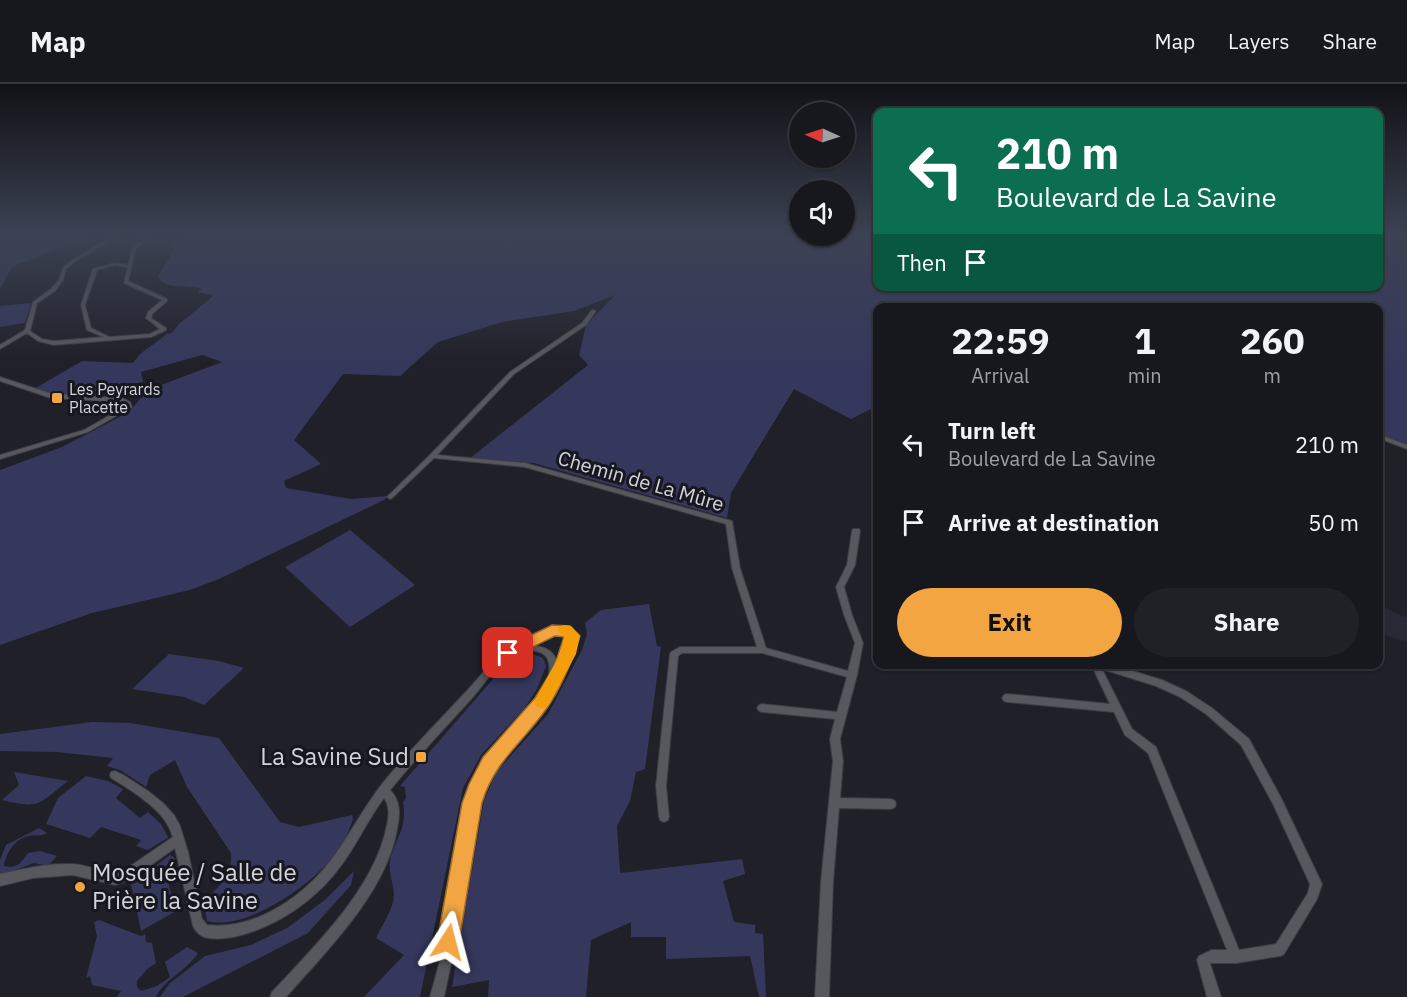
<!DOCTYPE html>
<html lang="en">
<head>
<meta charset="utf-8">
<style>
	:root { --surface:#17181e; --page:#202127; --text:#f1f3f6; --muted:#9ea0a4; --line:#36373c; --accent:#f2a541 }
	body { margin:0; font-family:"IBM Plex Sans",sans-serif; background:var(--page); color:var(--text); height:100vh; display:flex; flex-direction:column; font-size:22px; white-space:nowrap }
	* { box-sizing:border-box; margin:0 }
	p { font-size:20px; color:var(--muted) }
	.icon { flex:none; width:33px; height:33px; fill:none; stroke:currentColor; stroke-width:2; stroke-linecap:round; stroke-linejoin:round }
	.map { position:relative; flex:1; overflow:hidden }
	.drawer { position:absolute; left:873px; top:219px; width:510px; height:366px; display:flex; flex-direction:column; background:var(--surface); border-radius:12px; box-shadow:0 2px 4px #0004,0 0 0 2px var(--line) }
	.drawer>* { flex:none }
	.guide { position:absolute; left:873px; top:24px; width:510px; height:183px; border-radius:12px; box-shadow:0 2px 4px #0004,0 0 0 2px var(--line); background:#0b6e4f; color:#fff; overflow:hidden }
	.needle { width:39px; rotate:273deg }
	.controls { position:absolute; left:789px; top:18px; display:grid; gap:12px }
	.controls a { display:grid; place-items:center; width:66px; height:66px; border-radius:50%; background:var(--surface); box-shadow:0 2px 4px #0004,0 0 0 2px var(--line); font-size:30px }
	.pin { position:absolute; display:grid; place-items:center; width:51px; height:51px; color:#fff; margin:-26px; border-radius:12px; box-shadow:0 3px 9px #0006 }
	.me { position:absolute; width:66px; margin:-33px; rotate:9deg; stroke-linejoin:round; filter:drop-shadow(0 0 4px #0008) }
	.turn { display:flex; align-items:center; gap:21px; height:126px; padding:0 24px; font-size:27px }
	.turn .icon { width:78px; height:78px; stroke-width:2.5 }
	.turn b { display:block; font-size:42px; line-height:51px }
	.then { display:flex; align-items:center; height:57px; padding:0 24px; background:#0003; gap:12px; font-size:22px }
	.eta { display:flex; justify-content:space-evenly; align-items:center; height:102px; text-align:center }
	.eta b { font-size:36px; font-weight:800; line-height:42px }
	.button { display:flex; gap:12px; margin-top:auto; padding:12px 24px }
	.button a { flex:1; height:69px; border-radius:36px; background:var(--accent); color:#111; font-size:24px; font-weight:800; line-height:69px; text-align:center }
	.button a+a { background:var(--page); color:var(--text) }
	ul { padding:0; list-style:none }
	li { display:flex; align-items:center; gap:18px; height:78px; padding:0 24px }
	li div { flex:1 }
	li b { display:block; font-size:22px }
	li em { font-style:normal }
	header { display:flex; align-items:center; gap:36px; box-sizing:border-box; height:84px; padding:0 30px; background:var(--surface); border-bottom:2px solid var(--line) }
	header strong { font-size:28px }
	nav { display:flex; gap:33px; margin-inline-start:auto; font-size:21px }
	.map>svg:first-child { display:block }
</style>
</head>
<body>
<header>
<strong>Map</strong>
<nav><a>Map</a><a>Layers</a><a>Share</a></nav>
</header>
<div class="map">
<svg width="1407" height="913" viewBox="0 0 1407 913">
	<rect width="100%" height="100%" fill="#1f2028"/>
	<!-- built -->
	<path fill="#272937" d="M1379 521 1407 534V558L1379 549Z"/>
	<!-- green -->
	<g fill="#35385c">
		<path d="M0 152H89L12 183 0 204Z"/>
		<path d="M187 152H877L878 202H1378L1379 152H1407V361L1379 349 1378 224H878L877 322 851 335 794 305 731 409 727 434 534 379 469 375 588 281 579 271 586 241 615 211 574 227 502 238 438 258 400 292 343 290 294 356 321 380 284 397 286 404 351 415 388 412 384 416 219 495 190 506 92 529 0 561V386L62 363 129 328 146 308 156 303 222 278 202 271 141 288 143 298 119 302 90 313 55 311 34 305 82 277 133 279 140 270 167 250 172 249 178 241 212 213V211L197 208 202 205C189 200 168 206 159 195L158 192 173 168V160Z"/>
		<path d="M31 219 25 239 0 243V222Z"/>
		<path d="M350 446 415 501 350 543 285 483Z"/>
		<path d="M649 520 657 562 661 563 645 685 636 688 630 717 617 742 620 789 742 775 745 790 723 797 734 838 755 841V849L763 850 766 913H759L750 872 666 875V853H631V838L591 856 586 913H488L489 896 452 903 484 716 497 687 548 630 582 566 587 550 585 539 601 526Z"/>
		<path d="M530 569 543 574 546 582 537 605 524 625 481 671 463 704 420 913H364L404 871 376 854C382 841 394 824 394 810 393 797 387 786 391 772 398 750 407 743 403 718L406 714 405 703 400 702 506 580 521 570Z"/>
		<path d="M169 570 219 577 244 584 204 621 184 613 132 605Z"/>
		<path d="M92 638 131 639 219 654 280 738 299 743 352 731 353 735C349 748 343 761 334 772 311 801 245 848 207 837L203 815C219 807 233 787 231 769L187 703 175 676 150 691 146 703 120 686 107 682 113 674 56 668 0 667V650Z"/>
		<path d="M14 688 68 697C37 721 41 725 2 716L19 701Z"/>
		<path d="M86 692 108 697 123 705 116 714 140 734 148 728 161 740 168 753 166 755 148 766 136 762 141 756 101 743 90 754 46 740 58 714Z"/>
		<path d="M39 744 47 749C40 753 35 750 28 752 15 755 5 770 4 782 17 785 21 779 28 769L40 767 57 772 48 782 34 779 0 792V776L6 761Z"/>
		<path d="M170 771 174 773 175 777 164 783 176 827 141 847 131 800 157 787 153 784Z"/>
		<path d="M354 787 351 801 308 849 183 913H160L169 900 205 872 251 861 287 844 326 815Z"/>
		<path d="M99 836 141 852 145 850 146 858 152 859 156 879 147 885 137 897V903L141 907 157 902 170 893 165 878 187 863 198 869C187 887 165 894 156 913H117L121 907 92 901 90 892 86 894 97 852 94 838Z"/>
	</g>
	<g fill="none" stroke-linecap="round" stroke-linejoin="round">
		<!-- street casing -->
		<g stroke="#3c3d44" stroke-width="2">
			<g id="street">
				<path d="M112 152H118L73 179 66 185 63 196 55 207 37 219 30 247 42 255 54 257 104 253 87 246 81 221 93 185 115 179 128 181 132 165 146 152H151L136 165 128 197 167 215V217L152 230 151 234 166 244V246L151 253 54 261 38 257 27 249 0 265V261L25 246 33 218 51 205 59 196 63 184 71 177ZM115 181 128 183 124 199 162 216 148 228 146 234 160 245 150 250 109 253 91 244 85 221 97 186Z"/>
				<path d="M592 226 596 227 586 241 514 290 437 371 525 379 732 437 740 484 766 564 848 587 855 559 844 531 836 503 847 481 852 447 853 445H859L860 447 855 481 844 503 852 531 863 559 857 591 840 655 843 677 840 714 891 715 895 717 896 720 895 723 891 725 839 724 833 798 829 913H815L821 798 833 677 830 655 835 635 762 628 759 627 757 624 759 621 762 620 837 628 847 593 762 569H682L678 572 666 702 669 733 668 736 664 738 660 736 659 733 656 702 670 570 671 568 680 563H757L732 484 726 440 525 383 434 374 392 414 390 415 387 413 430 371 510 288 582 239Z"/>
				<path d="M0 293 52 310 122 314 130 318 132 323 88 348 0 375V371L84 346 126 322 125 320 121 318 51 314 0 297Z"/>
				<path d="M1378 350 1407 361V365L1378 354Z"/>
				<path d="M559 543 569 546 576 552C575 558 575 565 573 570 559 616 517 646 492 685 485 695 481 707 477 719L451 880 444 913H430L439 880 467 719 475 698 484 680 547 604C547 595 552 585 548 576 543 563 520 566 511 572 495 582 485 599 473 613 445 644 416 674 390 706 401 717 400 731 397 745 387 807 327 867 286 913H270L272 908C315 862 375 804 387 741 389 732 390 722 384 714 369 734 359 756 345 776 320 813 281 841 238 852 228 854 212 857 202 852 198 850 195 846 193 842L175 764 130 796 115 801 73 791 33 794 0 802V790C23 785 47 779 71 780 89 780 106 792 123 787L173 753C171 749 170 744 167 740 158 723 128 704 111 694L110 691 111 688 115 687 125 692 148 707 163 719 174 731 180 742 188 768 202 835 207 841C257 846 306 811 334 772 351 749 364 723 382 700 407 669 435 641 462 612 474 600 484 586 496 575 513 559 535 546 559 543ZM551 550C558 550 562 549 567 553L565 570 558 585C557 566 545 562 527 561Z"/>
				<path d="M1091 580H1110L1162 596 1186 607 1212 624 1249 655 1281 714 1322 800 1317 815 1284 870 1280 872 1236 879H1210L1221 913H1207L1197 876 1199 872 1212 866H1227L1148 669 1125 651 1114 628 1007 618 1004 617 1002 614 1004 611 1007 610 1110 620ZM1102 585 1156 602 1180 613 1206 630 1241 661 1273 720 1310 800 1308 809 1276 860 1239 866 1157 666 1156 663 1132 645Z"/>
			</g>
		</g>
		<!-- street -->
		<use href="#street" fill="#57585d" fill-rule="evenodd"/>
	</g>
	<!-- sky -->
	<linearGradient id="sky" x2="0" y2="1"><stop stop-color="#111216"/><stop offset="0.54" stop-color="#3c4253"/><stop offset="1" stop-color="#3c4253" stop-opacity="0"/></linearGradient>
	<rect width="1407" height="280" fill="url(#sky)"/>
	<!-- route -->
	<path fill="#f2a541" stroke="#9d6b2a" stroke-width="1.5" d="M552 541 570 542 580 552C572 577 563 601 547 624 523 659 495 676 482 719L459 858 456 865 448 869 440 865 437 858 462 719 469 700 483 673 535 614 554 583 564 553 555 552 508 575 503 573 500 569 503 565Z"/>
	<!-- slow -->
	<path fill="#f59e0b" d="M565 541 571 542 580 552 576 570 548 622 542 624 536 622 534 618 560 570 564 553 557 546 560 542Z"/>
	<!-- markers -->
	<g fill="#f2a541" stroke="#16171f" stroke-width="2">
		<rect x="51" y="308" width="12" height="12" rx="3"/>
		<rect x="415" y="667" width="12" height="12" rx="3"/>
		<circle cx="80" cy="803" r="6"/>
	</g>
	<g text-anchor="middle" stroke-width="6" stroke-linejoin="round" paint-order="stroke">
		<!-- far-poi labels -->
		<g font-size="16" fill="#d3d4da" stroke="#16171f" text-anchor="start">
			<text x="69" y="311">Les Peyrards<tspan x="69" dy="18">Placette</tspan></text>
		</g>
		<!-- street labels -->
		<g font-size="20" fill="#d3d4da" stroke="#16171f">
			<text transform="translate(641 397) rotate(16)" y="7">Chemin de La Mûre</text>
		</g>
		<!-- near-poi labels -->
		<g font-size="24" fill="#d3d4da" stroke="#16171f" text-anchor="end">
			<text x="409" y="681">La Savine Sud</text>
			<text x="92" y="797" text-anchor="start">Mosquée / Salle de<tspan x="92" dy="28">Prière la Savine</tspan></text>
		</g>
	</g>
</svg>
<div class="controls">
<a><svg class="needle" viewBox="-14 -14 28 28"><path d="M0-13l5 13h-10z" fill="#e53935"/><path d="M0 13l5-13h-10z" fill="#9ea0a4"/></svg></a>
<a><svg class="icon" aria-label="sound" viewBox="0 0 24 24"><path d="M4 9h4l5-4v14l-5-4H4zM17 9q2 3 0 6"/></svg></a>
</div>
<div class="pin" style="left:508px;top:569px;background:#d93025"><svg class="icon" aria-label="arrive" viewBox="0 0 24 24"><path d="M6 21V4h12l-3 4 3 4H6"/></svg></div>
<svg class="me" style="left:448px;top:858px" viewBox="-20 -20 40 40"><path d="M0-17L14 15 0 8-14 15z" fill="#f2a541" stroke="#fff" stroke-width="4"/></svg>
<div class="guide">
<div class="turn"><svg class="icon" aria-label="left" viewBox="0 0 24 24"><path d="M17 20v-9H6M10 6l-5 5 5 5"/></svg><div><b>210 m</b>Boulevard de La Savine</div></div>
<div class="then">Then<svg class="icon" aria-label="arrive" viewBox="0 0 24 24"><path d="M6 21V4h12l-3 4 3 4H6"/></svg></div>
</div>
<section class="drawer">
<div class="eta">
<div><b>22:59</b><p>Arrival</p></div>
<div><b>1</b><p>min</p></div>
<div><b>260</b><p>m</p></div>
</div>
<ul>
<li><svg class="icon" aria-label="left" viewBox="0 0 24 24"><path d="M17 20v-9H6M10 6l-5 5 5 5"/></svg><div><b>Turn left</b><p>Boulevard de La Savine</p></div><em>210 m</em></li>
<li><svg class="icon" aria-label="arrive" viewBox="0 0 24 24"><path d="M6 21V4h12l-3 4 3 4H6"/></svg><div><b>Arrive at destination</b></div><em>50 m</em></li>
</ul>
<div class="button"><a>Exit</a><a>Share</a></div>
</section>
</div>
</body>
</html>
